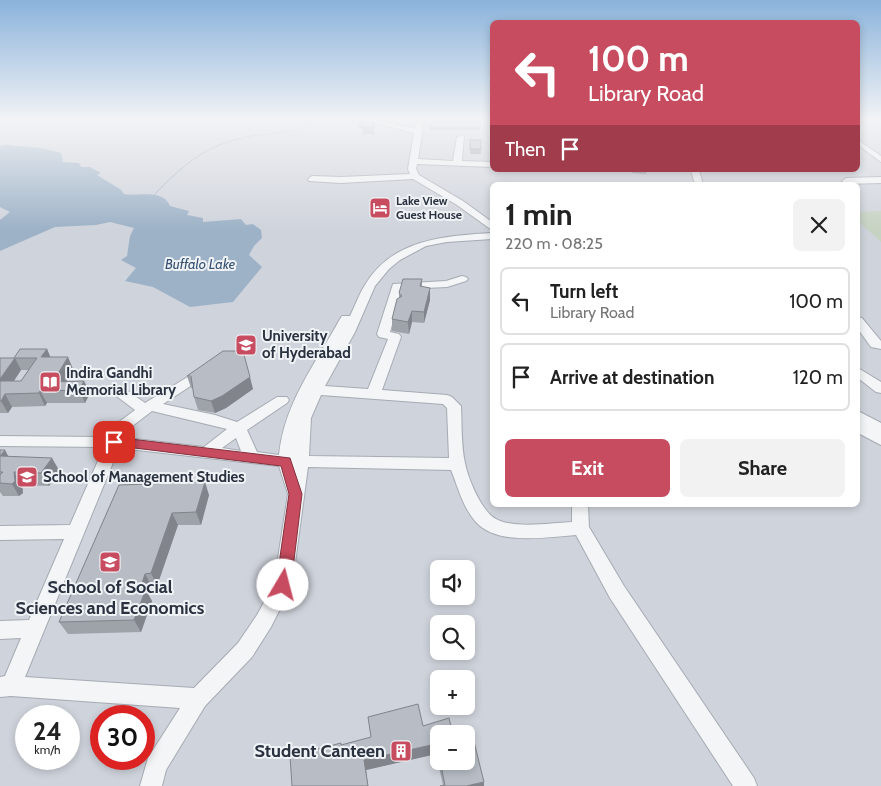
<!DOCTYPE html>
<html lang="en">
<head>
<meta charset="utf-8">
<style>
	:root { --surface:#fff; --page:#f2f2f2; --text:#222; --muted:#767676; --line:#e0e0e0; --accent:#c84c5f }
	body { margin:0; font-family:Cabin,sans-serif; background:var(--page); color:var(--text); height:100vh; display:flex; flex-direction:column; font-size:19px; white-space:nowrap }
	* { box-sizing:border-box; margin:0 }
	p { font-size:16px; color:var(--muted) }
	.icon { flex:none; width:28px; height:28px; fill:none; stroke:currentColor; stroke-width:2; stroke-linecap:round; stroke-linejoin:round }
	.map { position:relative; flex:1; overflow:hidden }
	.sheet { position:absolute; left:490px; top:182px; width:370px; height:325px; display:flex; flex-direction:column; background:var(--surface); border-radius:8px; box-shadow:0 2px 8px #0003 }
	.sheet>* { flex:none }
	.banner { position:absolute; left:490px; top:20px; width:370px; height:152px; border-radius:8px; box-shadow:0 2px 8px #0003; background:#c84c5f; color:#fff; overflow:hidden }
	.buttons { position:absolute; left:430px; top:560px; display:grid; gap:10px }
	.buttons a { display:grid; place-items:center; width:45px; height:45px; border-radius:8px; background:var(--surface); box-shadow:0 2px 8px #0003; font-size:25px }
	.speed { position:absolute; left:15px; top:705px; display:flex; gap:10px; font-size:25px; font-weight:700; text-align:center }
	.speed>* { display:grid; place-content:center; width:65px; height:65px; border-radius:50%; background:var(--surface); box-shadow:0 2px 8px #0003; line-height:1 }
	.speed small { font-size:12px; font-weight:400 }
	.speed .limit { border:8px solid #d22; background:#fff; color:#111 }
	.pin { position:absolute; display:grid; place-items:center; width:42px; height:42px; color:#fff; margin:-21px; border-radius:10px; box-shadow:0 2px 8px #0006 }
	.me { position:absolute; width:55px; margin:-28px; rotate:8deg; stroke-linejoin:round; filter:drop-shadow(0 0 4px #0008) }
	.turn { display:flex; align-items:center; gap:18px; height:105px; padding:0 15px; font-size:22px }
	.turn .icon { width:65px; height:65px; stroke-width:2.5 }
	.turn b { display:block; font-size:35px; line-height:42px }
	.then { display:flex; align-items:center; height:48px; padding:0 15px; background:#0003; gap:10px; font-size:19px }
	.round { display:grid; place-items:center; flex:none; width:52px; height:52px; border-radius:8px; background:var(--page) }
	.summary { display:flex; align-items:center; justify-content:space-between; height:85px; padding:0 15px }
	h1 { font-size:30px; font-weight:800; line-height:38px }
	.button { display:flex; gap:10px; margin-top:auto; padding:10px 15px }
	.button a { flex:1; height:58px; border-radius:8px; background:var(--accent); color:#fff; font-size:20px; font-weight:800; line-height:58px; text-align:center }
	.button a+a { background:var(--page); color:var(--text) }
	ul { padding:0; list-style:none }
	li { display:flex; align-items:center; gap:15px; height:68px; margin:0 10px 8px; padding:0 5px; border:2px solid var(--line); border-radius:8px }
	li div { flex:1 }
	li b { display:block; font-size:19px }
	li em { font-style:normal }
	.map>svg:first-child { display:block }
</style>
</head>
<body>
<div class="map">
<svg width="881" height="786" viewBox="0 0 881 786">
	<rect width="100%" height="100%" fill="#e1e4e9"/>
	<!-- built -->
	<path fill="#cfd3db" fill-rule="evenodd" d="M0 120H492V170H858V120H881V786H0ZM492 185H858V505H492ZM439 569H466V596H439ZM439 624H466V651H439ZM439 679H466V706H439ZM26 716H69V759H26ZM101 716H144V759H101ZM439 734H466V761H439Z"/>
	<!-- green -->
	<path fill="#c6d2c2" d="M881 211V242L858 221V212Z"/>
	<!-- water -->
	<path fill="#9db2c7" d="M6 145 42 148 61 153 63 162 79 163 81 167H90L101 173 97 175 120 189 124 194C137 197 162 188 170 206L189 211 187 215 203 218V222L241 219 246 225 253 224 261 230 262 238 254 246 249 255 262 267 233 302 190 307 153 287 125 281 136 268 121 260 127 256 130 236 134 228 110 222 96 225 55 227 0 251V220L10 212 0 207V146Z"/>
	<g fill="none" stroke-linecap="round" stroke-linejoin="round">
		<!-- stream -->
		<path stroke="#9db2c7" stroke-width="1" d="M154 195C183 165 204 146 246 137 270 132 296 136 316 120"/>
		<!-- minor casing -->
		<g stroke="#a6abb3" stroke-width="2">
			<g id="minor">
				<path d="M364 120H378L415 129 416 120H424L418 159 453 161 457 137 464 135 462 161 492 162V167L417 164 416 169 419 175 463 201 492 222V229L489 228 457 205 413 179 341 183 309 181 308 179 312 176 341 177 410 174 408 169 414 133Z"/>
				<path d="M858 140 881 156V162L858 145Z"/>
				<path d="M691 170H699L703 185H695Z"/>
				<path d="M881 177V183L846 184 842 181 846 178Z"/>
				<path d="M492 233V239L447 242 426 246 400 260 389 269 375 286 355 332 325 386 368 389 388 339 379 337 377 334 393 284 446 281 462 276 466 277 468 279 466 281 447 287 402 289 390 332 399 334 401 337 382 390 447 395 452 397 461 406C462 425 461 445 465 463 468 479 482 512 496 519 514 529 551 523 572 522V505H588L589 527 624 586 754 778 757 786H733L610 598 576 535C548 537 497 546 476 522 463 508 458 487 451 470L308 467 292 585 271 627 252 657 205 706 166 770 162 786H140L148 758 180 708 11 696 0 697V677L5 676 21 638 0 639V621L29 620 64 539 0 540V526L70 525 104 447 0 446V436L99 437 135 410 111 392 109 389 111 386H121L145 403 204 367 209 368 211 371 209 374 163 404 215 415 237 422 277 397H287L289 400 287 403 247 430 257 452 279 455C284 403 316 363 340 319L342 316H350C355 306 359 294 365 285 392 239 445 236 492 233ZM321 395 443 404 447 408 449 458 309 456 311 418ZM152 411 227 429 204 447 118 437ZM236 438 241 451 222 448ZM119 448 279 466 288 494 274 584 257 615 238 643 194 688 25 677Z"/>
				<path d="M858 317 862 318 881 341V349L871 347 858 329Z"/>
				<path d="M858 368 881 382V393L876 392 858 378Z"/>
				<path d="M858 411 881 423V445L858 433Z"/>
			</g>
		</g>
		<!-- minor -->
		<use href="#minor" fill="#f3f5f7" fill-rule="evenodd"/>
	</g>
	<!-- wall -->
	<g fill="#9ea3a9" fill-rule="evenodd">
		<path d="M374 120V134H363L362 128H358V121Z"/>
		<path d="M431 120H480V130H430Z"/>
		<rect x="470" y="140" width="11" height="14"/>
		<path d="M632 170H647L646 174 632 173Z"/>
		<path d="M422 279V287L430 288V300L424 323 412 322 409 334 392 331V319L399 298V293Z"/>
		<path d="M47 349 50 357 73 369 66 382 84 381 90 393 85 403H47L45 406 12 407 8 413H0V358H14ZM21 370H28L21 381H14Z"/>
		<path d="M187 376 253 389 226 408 215 413 198 410 194 397 193 388H191Z"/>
		<path d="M0 450 9 457 59 470 49 486 22 485 23 493 19 496H3L0 492Z"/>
		<path d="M119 485 209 495 201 525H178L157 586H152L148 594 152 601 141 632 68 634 59 622Z"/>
		<path d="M423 726 452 731 484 782 443 785 436 754 366 770 368 786H292L341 745ZM439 734 466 761H439Z"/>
	</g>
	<!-- shaded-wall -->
	<g fill="#81848a">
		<path d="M430 288V300L424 323V312Z"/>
		<path d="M412 311V322L409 334 408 322Z"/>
		<path d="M47 349 52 361 41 357Z"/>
		<path d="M68 357 73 369 61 391 53 382Z"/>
		<path d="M15 358 21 370 5 394 0 384V379Z"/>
		<path d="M250 377 253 389 226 408 215 413 211 401Z"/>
		<path d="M84 381 90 393 85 403 79 390Z"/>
		<path d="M40 391 47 403 45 406 39 393Z"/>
		<path d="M5 394 12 407 8 413 1 401Z"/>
		<path d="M5 450 12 463 0 457Z"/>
		<path d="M52 458 59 470 49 486 41 473Z"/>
		<path d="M14 472 22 485 23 493 19 496 12 484Z"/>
		<path d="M205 482 209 495 201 525 196 512Z"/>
		<path d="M172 513 178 525 157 586 151 573Z"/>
		<path d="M145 574 152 586 148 594 152 601 141 632 134 620 140 589Z"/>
		<path d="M436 744V754L366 770 368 786 364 760Z"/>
		<path d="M484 782V786H466Z"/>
	</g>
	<!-- building -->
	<g fill="#b8bdc5" stroke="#81848a">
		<path d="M358 120H374V127L362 128 363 121H358Z"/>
		<path d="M431 120H480V128H430Z"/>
		<rect x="470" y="140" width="11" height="9"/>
		<path d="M403 279H422L420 286 430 288 424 312 412 311 408 322 392 319 397 299 402 296 399 293Z"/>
		<path d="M20 349H47L41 357H68L53 382 84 381 79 390 40 391 39 393 5 394 1 401H0V381H21L37 358H15L0 379V358H14Z"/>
		<path d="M223 351H243L250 377 222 396 211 401 194 397 191 376H187Z"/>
		<path d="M0 450H5L0 456Z"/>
		<path d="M0 456 52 458 41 473 14 472 15 481 12 484 0 483V475L3 472H0Z"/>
		<path d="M205 482 196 512 172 513 151 573 145 574 140 589H146L134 620 59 622 119 485Z"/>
		<path d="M418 704 423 726 449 718 452 731 470 726 484 782 466 786H440L445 785 440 761H466V734H439V756L436 744 364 760 368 786H292L290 756 341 743V745L371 737 368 717Z"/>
	</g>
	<!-- sky -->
	<linearGradient id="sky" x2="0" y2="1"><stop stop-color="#8ab3db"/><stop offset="0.52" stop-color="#f2f3f5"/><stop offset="1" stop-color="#f2f3f5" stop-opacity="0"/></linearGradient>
	<rect width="881" height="230" fill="url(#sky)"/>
	<!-- route -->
	<path fill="#c84c5f" stroke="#82313e" d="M114 437 290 458 302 494 291 585 289 590 283 591 278 590 276 585 289 494 281 466 110 445 108 442 110 438Z"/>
	<!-- icons -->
	<defs>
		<g id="hotel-square" transform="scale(1.125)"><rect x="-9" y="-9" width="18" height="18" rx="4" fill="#c84c5f" stroke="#f0f3f6"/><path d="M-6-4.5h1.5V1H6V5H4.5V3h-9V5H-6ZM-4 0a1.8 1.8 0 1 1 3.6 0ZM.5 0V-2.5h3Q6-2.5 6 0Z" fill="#fff"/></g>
		<g id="university-square" transform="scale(1.125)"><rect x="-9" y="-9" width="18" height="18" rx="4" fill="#c84c5f" stroke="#f0f3f6"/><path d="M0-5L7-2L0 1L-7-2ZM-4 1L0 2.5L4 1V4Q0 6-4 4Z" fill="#fff"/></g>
		<g id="library-square" transform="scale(1.125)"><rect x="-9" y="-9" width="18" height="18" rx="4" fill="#c84c5f" stroke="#f0f3f6"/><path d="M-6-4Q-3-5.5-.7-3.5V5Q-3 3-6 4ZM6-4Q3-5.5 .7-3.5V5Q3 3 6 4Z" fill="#fff"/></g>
		<g id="building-square" transform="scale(1.125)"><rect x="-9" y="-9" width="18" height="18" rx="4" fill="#c84c5f" stroke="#f0f3f6"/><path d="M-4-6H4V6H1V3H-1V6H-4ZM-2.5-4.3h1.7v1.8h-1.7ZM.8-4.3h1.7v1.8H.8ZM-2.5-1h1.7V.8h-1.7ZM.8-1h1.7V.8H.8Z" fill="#fff"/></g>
	</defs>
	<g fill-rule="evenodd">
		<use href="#hotel-square" x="380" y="208"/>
		<use href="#university-square" x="246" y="345"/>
		<use href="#library-square" x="50" y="382"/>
		<use href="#university-square" x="27" y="477"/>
		<use href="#university-square" x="110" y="562"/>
		<use href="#building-square" x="401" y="751"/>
	</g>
	<g text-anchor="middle" stroke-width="4" stroke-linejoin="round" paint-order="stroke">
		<!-- far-poi labels -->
		<g font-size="12" font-weight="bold" fill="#2a3240" stroke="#f0f3f6" text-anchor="start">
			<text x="396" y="205">Lake View<tspan x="396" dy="14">Guest House</tspan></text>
		</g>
		<!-- far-water labels -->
		<g font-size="14" font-style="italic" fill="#365172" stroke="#f0f3f6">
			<text x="200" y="269">Buffalo Lake</text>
		</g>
		<!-- poi labels -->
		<g font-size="15" font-weight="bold" fill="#2a3240" stroke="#f0f3f6" text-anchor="start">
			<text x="262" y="341">University<tspan x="262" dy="17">of Hyderabad</tspan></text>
			<text x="66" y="378">Indira Gandhi<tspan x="66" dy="17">Memorial Library</tspan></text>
			<text x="43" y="482">School of Management Studies</text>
		</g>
		<!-- near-poi labels -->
		<g font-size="18" font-weight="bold" fill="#2a3240" stroke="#f0f3f6">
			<text x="110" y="593">School of Social<tspan x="110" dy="21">Sciences and Economics</tspan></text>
			<text x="385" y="757" text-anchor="end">Student Canteen</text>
		</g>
	</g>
</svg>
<div class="buttons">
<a><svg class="icon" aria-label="sound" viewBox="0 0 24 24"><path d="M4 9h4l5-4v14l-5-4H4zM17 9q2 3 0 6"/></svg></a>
<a><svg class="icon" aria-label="search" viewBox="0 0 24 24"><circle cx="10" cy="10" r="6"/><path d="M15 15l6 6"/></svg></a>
<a>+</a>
<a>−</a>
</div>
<div class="speed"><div>24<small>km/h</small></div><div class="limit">30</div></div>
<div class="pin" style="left:114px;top:442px;background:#d93025"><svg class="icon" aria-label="arrive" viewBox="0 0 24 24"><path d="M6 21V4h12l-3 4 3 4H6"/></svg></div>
<svg class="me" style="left:283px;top:585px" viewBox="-20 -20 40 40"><circle r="19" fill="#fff"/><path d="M0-13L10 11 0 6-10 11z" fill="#c84c5f"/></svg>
<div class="banner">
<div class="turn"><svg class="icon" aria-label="left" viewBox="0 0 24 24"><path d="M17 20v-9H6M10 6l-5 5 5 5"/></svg><div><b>100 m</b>Library Road</div></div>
<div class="then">Then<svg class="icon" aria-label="arrive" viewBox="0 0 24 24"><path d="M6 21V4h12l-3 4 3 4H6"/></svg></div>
</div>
<section class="sheet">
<div class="summary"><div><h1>1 min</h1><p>220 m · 08:25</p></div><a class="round"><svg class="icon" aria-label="close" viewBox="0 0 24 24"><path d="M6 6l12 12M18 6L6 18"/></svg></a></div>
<ul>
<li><svg class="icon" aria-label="left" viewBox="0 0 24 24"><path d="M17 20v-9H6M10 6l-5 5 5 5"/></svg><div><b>Turn left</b><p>Library Road</p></div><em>100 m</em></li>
<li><svg class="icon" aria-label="arrive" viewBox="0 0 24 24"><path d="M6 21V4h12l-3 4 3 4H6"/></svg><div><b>Arrive at destination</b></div><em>120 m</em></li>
</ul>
<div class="button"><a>Exit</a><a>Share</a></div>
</section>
</div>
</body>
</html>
